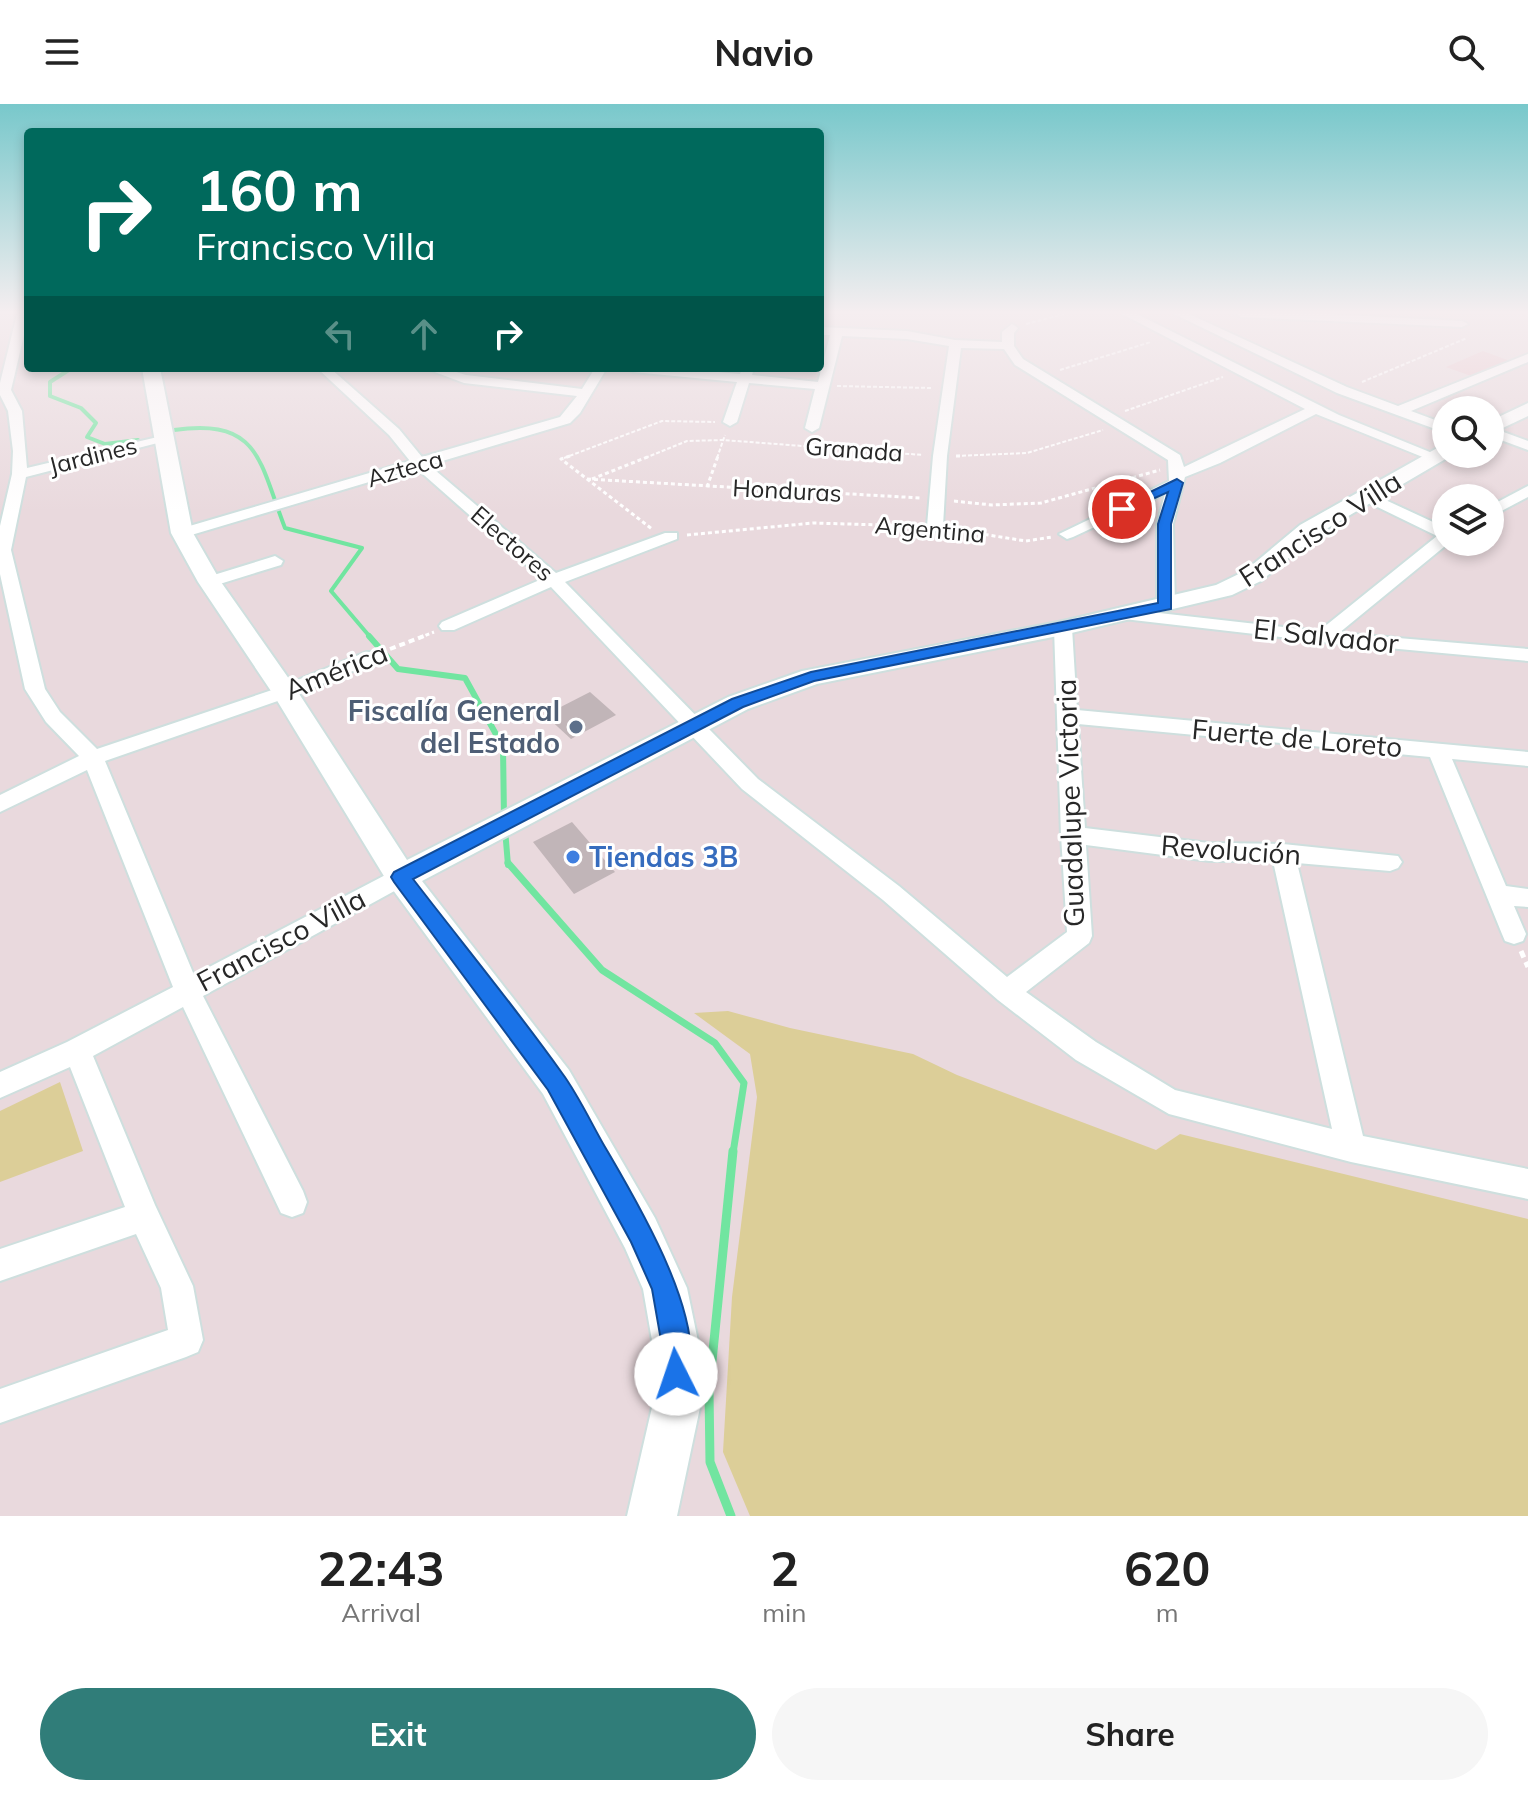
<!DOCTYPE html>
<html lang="en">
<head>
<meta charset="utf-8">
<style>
	:root { --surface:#fff; --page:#f6f6f6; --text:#222; --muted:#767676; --accent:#307d79 }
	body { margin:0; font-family:Mulish,sans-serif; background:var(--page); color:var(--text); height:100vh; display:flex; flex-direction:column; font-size:30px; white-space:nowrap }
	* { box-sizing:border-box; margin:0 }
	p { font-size:26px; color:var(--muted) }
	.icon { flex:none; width:44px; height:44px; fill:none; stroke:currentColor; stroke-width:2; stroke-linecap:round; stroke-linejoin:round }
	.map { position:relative; height:1412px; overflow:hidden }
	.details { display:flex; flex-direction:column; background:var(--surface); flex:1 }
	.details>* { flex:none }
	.top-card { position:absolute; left:24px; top:24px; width:800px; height:244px; border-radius:8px; box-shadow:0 4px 12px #0003; background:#00695c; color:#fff; overflow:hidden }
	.fabs { position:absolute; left:1432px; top:292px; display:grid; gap:16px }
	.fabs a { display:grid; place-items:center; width:72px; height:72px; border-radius:50%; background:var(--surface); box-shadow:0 4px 12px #0003; font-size:40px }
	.pin { position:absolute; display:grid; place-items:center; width:68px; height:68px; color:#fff; margin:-34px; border:4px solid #fff; border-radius:50%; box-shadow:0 2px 8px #0007 }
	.me { position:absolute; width:88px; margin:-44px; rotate:356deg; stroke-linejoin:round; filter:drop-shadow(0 0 6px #0008) }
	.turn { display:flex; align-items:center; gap:28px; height:168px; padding:0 40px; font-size:36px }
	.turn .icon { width:104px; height:104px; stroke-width:2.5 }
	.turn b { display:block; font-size:56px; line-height:68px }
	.lanes { display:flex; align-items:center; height:76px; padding:0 40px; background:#0003; justify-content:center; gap:40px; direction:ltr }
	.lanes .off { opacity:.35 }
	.eta { display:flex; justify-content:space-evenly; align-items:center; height:136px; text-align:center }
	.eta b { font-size:48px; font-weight:700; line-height:56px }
	.action { display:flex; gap:16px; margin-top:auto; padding:16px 40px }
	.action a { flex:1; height:92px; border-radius:48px; background:var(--accent); color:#fff; font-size:32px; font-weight:700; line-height:92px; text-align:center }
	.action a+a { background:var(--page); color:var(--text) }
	header { display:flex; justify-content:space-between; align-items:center; height:104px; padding:0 40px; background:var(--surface); font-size:36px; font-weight:700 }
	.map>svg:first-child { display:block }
</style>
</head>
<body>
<header><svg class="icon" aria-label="menu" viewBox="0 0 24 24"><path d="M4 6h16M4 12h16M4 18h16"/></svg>Navio<svg class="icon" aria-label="search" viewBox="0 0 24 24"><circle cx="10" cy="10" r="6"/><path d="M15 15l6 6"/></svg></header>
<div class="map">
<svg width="1528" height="1412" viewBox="0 0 1528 1412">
	<rect width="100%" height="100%" fill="#e9d9dd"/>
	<!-- education -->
	<path fill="#eac9cf" d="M1483 247 1510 257 1474 273 1446 263Z"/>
	<!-- green -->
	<g fill="#dcce98">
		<path d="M728 907 790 924 913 950 957 971 1156 1046 1180 1030 1528 1115V1412H750L723 1348 732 1193 757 993 750 950 694 909Z"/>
		<path d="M60 978 83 1047 0 1078V1007Z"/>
	</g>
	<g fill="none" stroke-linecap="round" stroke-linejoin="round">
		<!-- stream-far3 -->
		<g stroke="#71e5a0" stroke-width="4">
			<path d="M72 264 50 278V292L81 304 96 319 87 333 105 340 138 336"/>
			<path d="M174 326C260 314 259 357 285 424L362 444 331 487 371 534"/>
		</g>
		<!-- stream-far2 -->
		<g stroke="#71e5a0" stroke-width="6">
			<path d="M369 532 398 565 465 574 503 643 504 714"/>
			<path d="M505 725 508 761"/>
		</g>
		<!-- stream-far1 -->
		<path stroke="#71e5a0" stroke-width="7" d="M508 759 602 866 715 939 744 979 733 1049"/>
		<!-- stream -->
		<path stroke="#71e5a0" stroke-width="9" d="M731 1412 710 1358 709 1287 733 1047"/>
	</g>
	<!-- building -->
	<g fill="#c1b5b8">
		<path d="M590 588 616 611 571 635 545 611Z"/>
		<path d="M572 718 615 768 574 790 533 738Z"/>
	</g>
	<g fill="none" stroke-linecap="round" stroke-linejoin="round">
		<!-- street casing -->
		<g stroke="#cedfde" stroke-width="4">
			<g id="street">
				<path d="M17 210H28V214L11 286 22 307 27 364 166 331 173 335 26 373 11 446 45 585 60 608 97 645 278 584 366 548H380L382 552 380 556 292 592 105 657 194 871 393 767 401 764 409 767 413 773 409 779 203 892 303 1087 307 1098 303 1109 292 1113 281 1109 183 903 93 952 155 1101 193 1182 203 1236 198 1248 186 1253 0 1319V1285L168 1226 161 1184 136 1130 0 1177V1145L125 1103 70 963 0 994V968L67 938 173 883 87 666 0 708V691L79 652 46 618 25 585 0 470V422L12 370 13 347 8 307 0 291V279Z"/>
				<path d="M1122 210H1137L1339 311 1442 353 1435 357 1430 356 1316 310 1220 359 1185 373 1173 420 1175 502 1166 507 1157 502V420L1165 390 1073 433 1067 435 1059 430 1169 377 1168 356 1015 261 1004 245 961 244 947 352 943 422 935 427 927 422 933 352 949 242 907 235 842 232 819 324 812 328 805 324 815 285 749 279 737 318 730 322 723 318 737 278 633 268 627 264H673L740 270 742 264H754L752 271 818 278 830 231H820V223L907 227 955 236 1002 238V228L1012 220 1018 224 1014 229V242L1023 255 1180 351 1184 363 1305 305Z"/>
				<path d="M1174 210H1189L1347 283 1398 302 1528 250V258L1411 307 1446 320V329L1337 289Z"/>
				<path d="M1236 210H1326L1462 217 1468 220 1462 223 1241 213Z"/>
				<path d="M317 264H330L399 325 422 353 560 313 577 292 464 279 424 264H443L466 271 582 285 595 264H607L580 309 570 319 429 361 556 469 665 429H677V435L565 478 758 675 899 782 1007 873 1067 828 1061 731 1054 524 1057 520 1063 519 1072 524 1077 606 1528 648V662L1452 655 1506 782 1528 785V803L1514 802 1526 830 1523 837 1514 840 1505 837 1502 830 1430 653 1078 620 1085 724 1209 739 1283 740 1398 752 1402 758 1398 764 1390 767 1297 759 1363 1032 1528 1065V1095L1351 1058 1169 1010 1076 956 998 896 883 796 742 685 551 483 454 526H442L439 522 442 518 542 475 416 364 188 432H176V426L410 357 389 331ZM1086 741 1209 757H1273L1332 1025 1175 986 1096 938 1026 888 1089 839 1092 832Z"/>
				<path d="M1490 323 1528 337V346L1490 332Z"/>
				<path d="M1528 382V393L1490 413V402Z"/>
				<path d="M1366 387 1446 424V438H1450L1339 529 1528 545V557L1323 538 1124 515 1115 510 1124 505 1319 527 1437 432 1361 395 1358 392Z"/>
				<path d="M275 452 283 457 281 461 210 483 201 478 204 474Z"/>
			</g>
		</g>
		<!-- secondary casing -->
		<g stroke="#cedfde" stroke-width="4">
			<g id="secondary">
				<path d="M142 264H160L193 429 221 478 294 582 407 756 728 593 802 567 1063 517 1216 481 1245 467 1300 421 1439 343 1446 341V350H1454L1316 431 1261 477 1232 491 1063 531 817 580 748 605 422 777 569 966 655 1114 687 1184 699 1242 701 1299 677 1412H627L653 1299V1242L643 1185 625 1144 543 990 390 782 273 590 198 478 171 429Z"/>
				<path d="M1528 299V312L1490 330V317Z"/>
			</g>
		</g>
		<!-- path-far3 -->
		<g stroke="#fff" stroke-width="2" stroke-dasharray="4 2" stroke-linecap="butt">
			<path d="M1026 220 1064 210"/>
			<path d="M1060 266 1151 238"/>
			<path d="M1362 278 1467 234"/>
			<path d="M837 282 932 284"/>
			<path d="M1125 307 1223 273"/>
			<path d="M956 352 1027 349 1103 326"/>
			<path d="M564 354 662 317 715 318"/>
			<path d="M645 354 687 337 723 336 923 351"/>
			<path d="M717 354 725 331"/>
		</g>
		<!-- path-far2 -->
		<g stroke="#fff" stroke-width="3" stroke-dasharray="4 3" stroke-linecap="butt">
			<path d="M570 352 561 355 652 425"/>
			<path d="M956 352H963"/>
			<path d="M587 375 921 394"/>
			<path d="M592 375 650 352"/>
			<path d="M707 383 718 352"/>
			<path d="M954 397 992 401 1041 399 1160 366"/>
			<path d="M950 425 1026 437 1052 433"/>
			<path d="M687 431 813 419 918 422"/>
			<path d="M419 534 434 528"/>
		</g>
		<!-- path-far1 -->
		<path stroke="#fff" stroke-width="4" stroke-dasharray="6 4" stroke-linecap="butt" d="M390 545 424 532"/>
		<!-- path -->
		<path stroke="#fff" stroke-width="5" stroke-dasharray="7 5" stroke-linecap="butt" d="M1521 847 1528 863"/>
		<!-- street -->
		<use href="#street" fill="#fff" fill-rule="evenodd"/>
		<!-- secondary -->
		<use href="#secondary" fill="#fff" fill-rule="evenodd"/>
	</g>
	<!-- sky -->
	<linearGradient id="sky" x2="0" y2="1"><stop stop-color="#78c8cb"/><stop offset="0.51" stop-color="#f5eef0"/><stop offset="1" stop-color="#f5eef0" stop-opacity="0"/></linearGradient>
	<rect width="1528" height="408" fill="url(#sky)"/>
	<!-- route -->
	<path fill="#1a73e8" stroke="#114b97" stroke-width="2" d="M1177 375 1183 379 1171 420V505L814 577 743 603 413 775C463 840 515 903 562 969 579 992 591 1019 605 1043 636 1096 711 1220 686 1280L676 1284 666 1280 662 1270V1242L652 1185 631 1138 548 986 394 778 391 773 394 768 732 595 811 568 1158 499V420L1168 388 1126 407 1115 405Z"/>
	<!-- markers -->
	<circle fill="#5c6f8a" stroke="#fff" stroke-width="3" cx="576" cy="623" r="8"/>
	<circle fill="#3f7fe0" stroke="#fff" stroke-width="3" cx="573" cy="753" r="8"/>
	<g text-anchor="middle" stroke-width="6" stroke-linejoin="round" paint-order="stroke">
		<!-- far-street labels -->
		<g font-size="24" fill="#272727" stroke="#fff">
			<text transform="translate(854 346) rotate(4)" y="8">Granada</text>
			<text transform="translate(93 352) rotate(-14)" y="8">Jardines</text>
			<text transform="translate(405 365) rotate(-16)" y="8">Azteca</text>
			<text transform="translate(787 387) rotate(3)" y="8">Honduras</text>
			<text transform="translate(930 426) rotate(5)" y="8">Argentina</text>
			<text transform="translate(512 440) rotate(41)" y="8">Electores</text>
		</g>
		<!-- street labels -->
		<g font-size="28" fill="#272727" stroke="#fff">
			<text transform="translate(1320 425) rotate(-33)" y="10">Francisco Villa</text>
			<text transform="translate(1326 532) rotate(6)" y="10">El Salvador</text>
			<text transform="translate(336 567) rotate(-22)" y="10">América</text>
			<text transform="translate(1297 634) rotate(5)" y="10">Fuerte de Loreto</text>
			<text transform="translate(1070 699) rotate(-92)" y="10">Guadalupe Victoria</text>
			<text transform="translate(1231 746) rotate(4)" y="10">Revolución</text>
			<text transform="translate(281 836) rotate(-28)" y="10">Francisco Villa</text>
		</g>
		<!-- service labels -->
		<g font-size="28" font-weight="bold" fill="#4e5e75" stroke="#fff" text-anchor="end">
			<text x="560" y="617">Fiscalía General<tspan x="560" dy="32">del Estado</tspan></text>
		</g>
		<!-- shop labels -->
		<g font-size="28" font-weight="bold" fill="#366cbe" stroke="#fff" text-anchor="start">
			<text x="589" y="763">Tiendas 3B</text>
		</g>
	</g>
</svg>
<div class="fabs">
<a><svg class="icon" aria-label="search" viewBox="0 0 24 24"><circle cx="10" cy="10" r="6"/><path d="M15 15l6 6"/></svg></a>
<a><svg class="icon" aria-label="layers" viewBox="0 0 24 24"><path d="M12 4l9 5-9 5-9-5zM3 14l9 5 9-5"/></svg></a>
</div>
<div class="pin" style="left:1122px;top:405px;background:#d93025"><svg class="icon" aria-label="arrive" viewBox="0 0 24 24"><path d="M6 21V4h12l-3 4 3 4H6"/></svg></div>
<svg class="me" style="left:676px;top:1270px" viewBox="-20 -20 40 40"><circle r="19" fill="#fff"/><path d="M0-13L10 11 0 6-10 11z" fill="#1a73e8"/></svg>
<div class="top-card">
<div class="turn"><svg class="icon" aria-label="right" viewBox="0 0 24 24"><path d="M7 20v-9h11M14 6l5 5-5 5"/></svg><div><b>160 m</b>Francisco Villa</div></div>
<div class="lanes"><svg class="icon off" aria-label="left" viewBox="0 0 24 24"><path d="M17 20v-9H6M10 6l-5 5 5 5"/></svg><svg class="icon off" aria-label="ahead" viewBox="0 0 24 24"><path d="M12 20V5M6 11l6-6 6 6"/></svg><svg class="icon" aria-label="right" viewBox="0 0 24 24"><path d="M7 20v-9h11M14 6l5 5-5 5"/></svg></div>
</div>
</div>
<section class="details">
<div class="eta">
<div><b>22:43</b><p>Arrival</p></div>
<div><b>2</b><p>min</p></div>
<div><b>620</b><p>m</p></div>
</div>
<div class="action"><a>Exit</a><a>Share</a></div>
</section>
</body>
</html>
